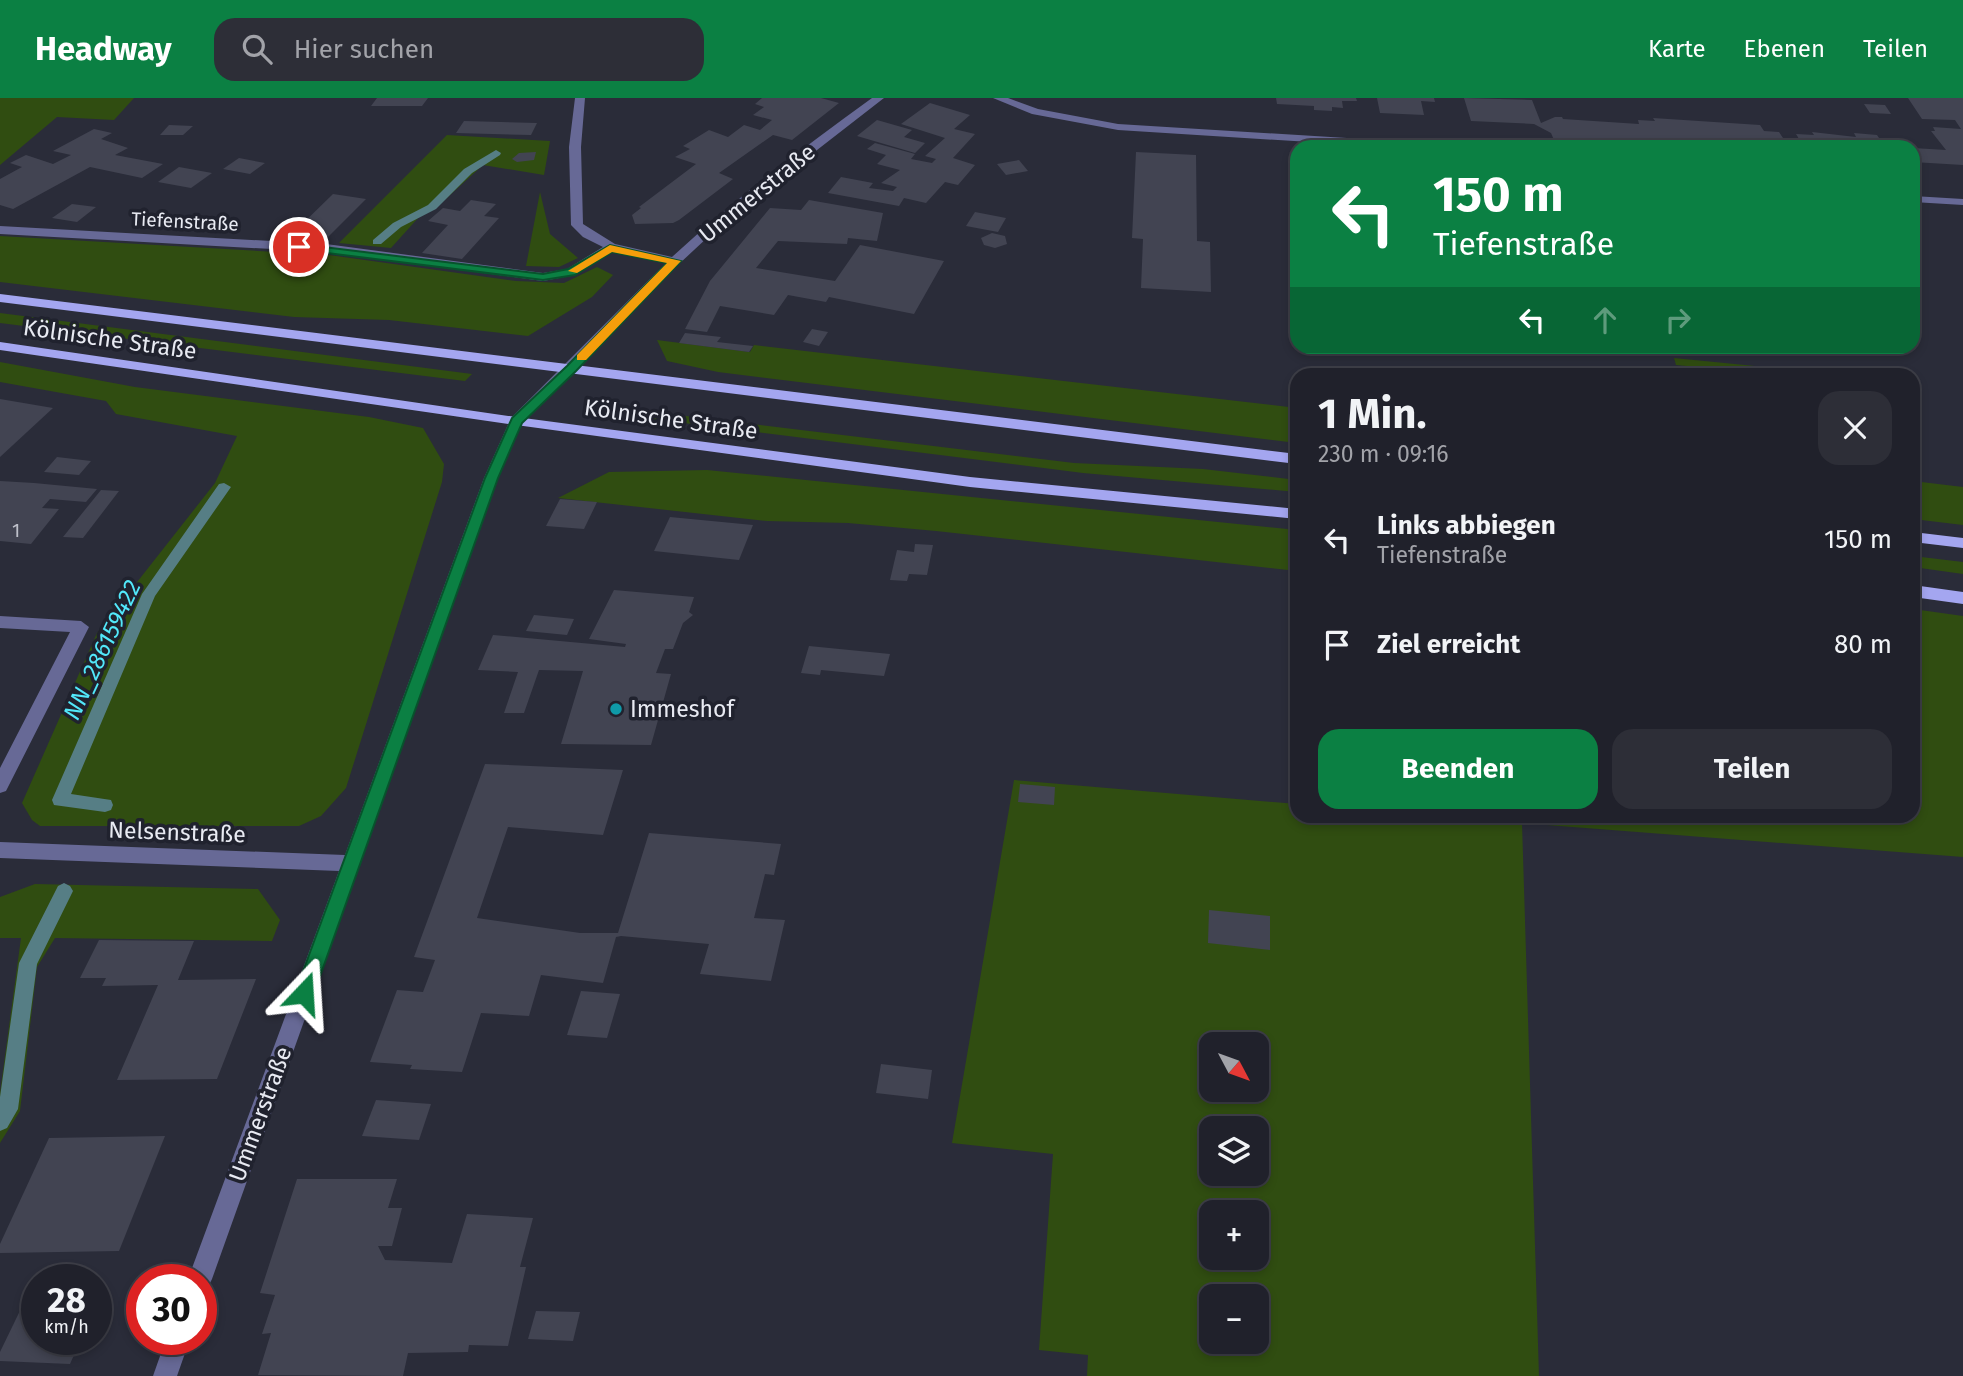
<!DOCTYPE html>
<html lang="de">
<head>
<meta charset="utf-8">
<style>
	:root { --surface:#20212b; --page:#2d2e37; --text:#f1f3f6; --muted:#a2a3a9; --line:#3d3e47; --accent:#0b8043 }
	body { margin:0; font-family:"Fira Sans",sans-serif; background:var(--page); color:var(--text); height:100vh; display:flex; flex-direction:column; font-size:26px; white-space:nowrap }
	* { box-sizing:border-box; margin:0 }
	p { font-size:23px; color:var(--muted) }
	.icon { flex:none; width:38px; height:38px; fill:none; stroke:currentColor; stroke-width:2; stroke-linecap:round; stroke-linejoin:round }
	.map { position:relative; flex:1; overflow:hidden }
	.panel { position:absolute; left:1290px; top:270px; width:630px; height:455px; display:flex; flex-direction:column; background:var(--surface); border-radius:21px; box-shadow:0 4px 10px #0003,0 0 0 2px var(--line) }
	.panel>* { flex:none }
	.hud { position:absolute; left:1290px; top:42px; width:630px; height:214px; border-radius:21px; box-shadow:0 4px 10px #0003,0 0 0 2px var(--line); background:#0b8043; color:#fff; overflow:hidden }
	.needle { width:46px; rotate:131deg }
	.controls { position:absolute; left:1199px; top:934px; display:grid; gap:14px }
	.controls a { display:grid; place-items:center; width:70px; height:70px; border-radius:14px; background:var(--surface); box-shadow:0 4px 10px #0003,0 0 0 2px var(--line); font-size:35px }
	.speed { position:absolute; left:21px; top:1166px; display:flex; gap:14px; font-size:35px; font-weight:700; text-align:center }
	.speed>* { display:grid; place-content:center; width:91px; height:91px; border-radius:50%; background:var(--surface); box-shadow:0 4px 10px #0003,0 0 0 2px var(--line); line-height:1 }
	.speed small { font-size:18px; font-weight:400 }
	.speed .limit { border:10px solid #d22; background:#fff; color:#111 }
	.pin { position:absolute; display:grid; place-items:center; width:60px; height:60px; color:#fff; margin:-30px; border:4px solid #fff; border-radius:50%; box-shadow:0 2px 7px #0007 }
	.me { position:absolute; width:77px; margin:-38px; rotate:20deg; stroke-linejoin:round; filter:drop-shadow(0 0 5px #0008) }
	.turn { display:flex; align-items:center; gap:24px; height:147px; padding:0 28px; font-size:32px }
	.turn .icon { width:91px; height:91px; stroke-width:2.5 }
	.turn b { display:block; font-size:49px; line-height:60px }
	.lanes { display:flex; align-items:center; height:66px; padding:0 28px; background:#0003; justify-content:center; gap:35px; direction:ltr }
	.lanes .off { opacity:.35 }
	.round { display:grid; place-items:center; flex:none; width:74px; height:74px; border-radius:21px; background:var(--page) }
	.overview { display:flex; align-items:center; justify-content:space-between; height:119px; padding:0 28px }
	h1 { font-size:42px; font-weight:700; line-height:52px }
	.cta { display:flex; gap:14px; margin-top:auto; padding:14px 28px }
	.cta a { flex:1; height:80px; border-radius:21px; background:var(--accent); color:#fff; font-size:28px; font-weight:700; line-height:80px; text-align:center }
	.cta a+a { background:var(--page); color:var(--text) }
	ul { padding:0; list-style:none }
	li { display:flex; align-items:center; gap:21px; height:105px; padding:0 28px }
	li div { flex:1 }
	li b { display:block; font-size:26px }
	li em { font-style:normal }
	header { display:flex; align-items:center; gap:42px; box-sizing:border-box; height:98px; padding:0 35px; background:var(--accent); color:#fff }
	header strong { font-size:33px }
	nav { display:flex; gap:38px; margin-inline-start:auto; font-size:24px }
	.search { width:490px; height:63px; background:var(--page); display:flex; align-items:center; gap:18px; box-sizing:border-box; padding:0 24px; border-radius:21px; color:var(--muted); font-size:26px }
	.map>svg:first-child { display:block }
</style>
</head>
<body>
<header>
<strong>Headway</strong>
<div class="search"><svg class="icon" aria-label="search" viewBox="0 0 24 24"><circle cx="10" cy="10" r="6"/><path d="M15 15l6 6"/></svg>Hier suchen</div>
<nav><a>Karte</a><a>Ebenen</a><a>Teilen</a></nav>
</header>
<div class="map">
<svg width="1963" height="1278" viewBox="0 0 1963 1278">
	<rect width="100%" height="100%" fill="#2a2c39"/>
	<!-- green -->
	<g fill="#304d11" fill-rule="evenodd">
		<path d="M0 0H134L114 22 57 19 0 67Z"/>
		<path d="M447 37 550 43 544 77 483 67 438 108 419 119 391 150 339 145Z"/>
		<path d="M540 94 550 136 578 160 559 169 526 168Z"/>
		<path d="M0 138 329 157 516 183 564 185 597 169 613 177 592 199 528 238 389 222 294 219 0 184Z"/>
		<path d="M0 215 472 276 465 283 0 225Z"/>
		<path d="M657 242 750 254 754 247 1297 310V345L718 274 667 263Z"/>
		<path d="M1674 260 1835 276H1771L1676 267Z"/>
		<path d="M0 264 135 289 369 319 423 330 444 366 442 384 346 690 321 718 299 728H40L32 722 22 705 97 535 215 385 237 338 116 316 106 303 0 284Z"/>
		<path d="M661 315 1074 365 1203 371 1297 382V394L1083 375 652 321Z"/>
		<path d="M707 372 1297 432V473L936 433 848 425 767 423 558 400 609 374Z"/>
		<path d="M1913 383 1963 389V427L1913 421Z"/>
		<path d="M1913 458 1963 464V476L1913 469Z"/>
		<path d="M1913 511 1963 518V759L1522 725 1539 1278H1087L1088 1257 1039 1252 1053 1056 952 1045 1014 682 1297 706V718H1438L1521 724 1522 718H1913ZM1211 947H1256V992H1211ZM1211 1031H1256V1076H1211ZM1211 1115H1256V1160H1211ZM1211 1199H1256V1244H1211Z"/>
		<path d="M35 786 258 791 280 822 272 843 55 840 37 869 20 1013 0 1045V995L21 840H0V799Z"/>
	</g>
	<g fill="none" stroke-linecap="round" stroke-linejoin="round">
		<!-- stream -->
		<g fill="#567e85" fill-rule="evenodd">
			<path d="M496 52 501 55 500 57 472 75 436 111 401 129 381 146H373V142L393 125 428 107 464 71Z"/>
			<path d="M224 385 231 389 155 498 71 696 111 702 113 707 111 712 105 714 54 707 52 702 142 496 219 386Z"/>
			<path d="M64 785 70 788 73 793 37 866 18 1011 7 1030 0 1033V999L19 865 58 788Z"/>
		</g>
	</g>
	<!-- building -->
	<g fill="#424452">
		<path d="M377 0H428L422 8H371Z"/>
		<path d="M762 0H821L839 5 792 42 773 37 719 75 733 81 679 122 673 125 635 126 632 117 641 110 639 109 696 66 675 59 690 51 683 48 709 32 728 39 744 27 760 32 772 22 753 17 764 9 755 6Z"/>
		<path d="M1276 0H1356L1357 3H1342L1343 10 1332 9V13L1314 12V8L1277 6Z"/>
		<path d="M1377 0H1434L1435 4 1421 3 1424 17 1380 15Z"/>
		<path d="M1464 0 1532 2 1541 25 1555 19H1562L1563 21 1639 26 1638 22 1655 23 1653 20 1760 27 1764 33 1779 34 1789 49H1700L1696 43 1664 41 1668 49H1557L1551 35 1534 26 1471 23Z"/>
		<path d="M1908 0H1963V67L1913 64V50L1946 52 1931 33H1935L1933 29 1961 31 1955 22 1922 21Z"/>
		<path d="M930 5 970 17 954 31 975 36 953 60 975 67 958 87 945 84 926 105 904 100 899 108 828 95 841 79 873 85 869 90 893 93 897 89 881 85 900 72 877 66 886 57 867 51 875 45 915 56 911 61 932 65 936 61 925 58 945 40 901 26Z"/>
		<path d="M1864 6 1885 7 1891 16 1870 15Z"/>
		<path d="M877 22 912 32 904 39 925 45 915 55 857 38Z"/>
		<path d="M464 23 537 25 531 37 456 35Z"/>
		<path d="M169 27 193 28 183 37H160Z"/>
		<path d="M94 31 112 35 101 41 128 50 115 57 163 66 142 80 90 69 13 111 0 107V81L22 69 10 65 26 57 53 66 71 57 53 53Z"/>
		<path d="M1812 34 1856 39 1854 35 1877 37 1885 49H1804L1796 36 1814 37Z"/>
		<path d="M536 54 534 62 517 64 512 61 519 55Z"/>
		<path d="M1136 54 1196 57 1197 143 1210 144 1211 194 1141 190 1143 141 1132 140Z"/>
		<path d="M239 60 265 65 250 76 223 71Z"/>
		<path d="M1019 62 1028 73 1006 77 997 66Z"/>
		<path d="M179 69 212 75 191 90 158 84Z"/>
		<path d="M333 96 366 101 326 141 291 137Z"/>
		<path d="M471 102 496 106 484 118 499 120 462 161 422 155 448 127 428 123 443 110 460 113Z"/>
		<path d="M809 102 883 115 877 143 848 140 847 146 778 143 756 170 835 183 860 147 944 163 914 216 829 199 826 204 788 197 774 217 720 208 707 234 685 231 710 183 770 110 801 112Z"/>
		<path d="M72 106 96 109 77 124 52 120Z"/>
		<path d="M975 114 1006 120 998 134 966 128Z"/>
		<path d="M992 135 1005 138 1007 146 995 150 984 147 981 140Z"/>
		<path d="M812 231 828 234 819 248 803 244Z"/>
		<path d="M685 235 721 239 717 244 753 248 749 254 679 245Z"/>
		<path d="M1835 248H1871L1876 258 1839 256Z"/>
		<path d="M0 301 53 310 0 359Z"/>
		<path d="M57 359 91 363 79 377 44 374Z"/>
		<path d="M0 383 34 385 97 391 86 404 50 401 42 410 59 411 31 446 0 443Z"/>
		<path d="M101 392 119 393 83 440 63 439Z"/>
		<path d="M560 401 597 404 584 431 546 428Z"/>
		<path d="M670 419 753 427 739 462 654 453Z"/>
		<path d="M915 446 933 447 927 477 909 476 907 483 890 482 897 452 914 454Z"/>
		<path d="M614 492 694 499 689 514 693 517 683 525 673 551H665L656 575 671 576 651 647 561 646 583 573 539 572 524 615H504L518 574 478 572 493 537 625 549 626 546 589 541Z"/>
		<path d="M534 517 574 521 567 537 526 533Z"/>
		<path d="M809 548 890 556 884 578 821 572 820 577 801 575Z"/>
		<path d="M485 666 623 672 603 737 508 729 477 820 580 835H618L649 735 781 746 774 777 765 776 754 820 785 822 771 883 700 876 709 846 621 838 616 839 603 885 541 877 529 918 481 915 462 974 410 971 412 967 370 964 397 892 423 894 435 862 414 859Z"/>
		<path d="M1020 686 1055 689 1054 707 1018 704Z"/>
		<path d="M1209 812 1270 818V852L1208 845Z"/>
		<path d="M99 842 194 843 178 882 256 881 217 981 117 982 158 887 102 888 106 880H80Z"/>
		<path d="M581 893 620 896 607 940 567 937Z"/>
		<path d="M881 966 932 972 928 1001 876 995Z"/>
		<path d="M376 1002 431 1006 419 1042 362 1038Z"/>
		<path d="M165 1038 119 1153 0 1155V1146L49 1040Z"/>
		<path d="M297 1081H397L388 1110H402L392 1148H378L385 1162 452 1165 467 1116 533 1120 520 1169H526L508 1248 469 1247 468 1254 408 1255 403 1278 258 1277 271 1235 262 1236 275 1197 260 1195Z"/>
		<path d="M30 1192H37V1241H81L70 1266 0 1263V1254Z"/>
		<path d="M536 1213 580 1214 573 1243 528 1241Z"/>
	</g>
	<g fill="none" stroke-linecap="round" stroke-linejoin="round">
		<!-- street -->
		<g fill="#676996" fill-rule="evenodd">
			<path d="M575 0H585L581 49 583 126 615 146 672 159C735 101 803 50 872 0H884L723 125 679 166 522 325 498 380 212 1181 208 1189 201 1192V1181H188L339 773 0 760V744L345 757 484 380 511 320 666 165 613 153 575 177 543 183 326 154 0 136V128L326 146 543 175 567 171 603 149 583 139 571 127 569 49Z"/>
			<path d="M993 0H1008L1038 11 1118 26 1444 46 1450 49H1390L1118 32 1032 16Z"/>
			<path d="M1913 98 1963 101V107L1913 104Z"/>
			<path d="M0 518 81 523 89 529 6 693 0 695V670L70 534 0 530Z"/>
			<path d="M166 1241H190L177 1278H153Z"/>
		</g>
		<!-- primary -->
		<g fill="#a4a6f0" fill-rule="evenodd">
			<path d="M0 196 1297 356V366L0 204Z"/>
			<path d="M0 244 516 319 970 379 1297 411V421L970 389 516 327 0 252Z"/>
			<path d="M1913 434 1963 440V450L1913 444Z"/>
			<path d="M1913 487 1963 494V506L1913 499Z"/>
		</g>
	</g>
	<!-- route -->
	<path fill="#0b8043" stroke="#07532c" stroke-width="2" d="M299 146 543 176 568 171 610 147 681 163 576 273 522 325 498 380 314 895 311 901 304 904 298 901 295 895 485 380 512 320 567 268 667 165 612 154 575 177 543 182 295 151 293 149Z"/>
	<!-- slow -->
	<path fill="#f59e0b" d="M610 147 681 163 586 262H577V257L667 165 612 154 577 175 568 173Z"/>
	<!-- markers -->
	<circle fill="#0f9aa8" stroke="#20222e" stroke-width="2.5" cx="616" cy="611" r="7"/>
	<g text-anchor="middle" stroke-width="7" stroke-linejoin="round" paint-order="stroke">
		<!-- far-street labels -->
		<g font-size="19" fill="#e8eaf2" stroke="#20222e">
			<text transform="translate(185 123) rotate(3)" y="7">Tiefenstraße</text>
		</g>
		<!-- number labels -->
		<g font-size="19" fill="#bec0ca">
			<text x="16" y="439">1</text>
		</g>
		<!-- street labels -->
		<g font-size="23" fill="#e8eaf2" stroke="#20222e">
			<text transform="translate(757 95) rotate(-39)" y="8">Ummerstraße</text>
			<text transform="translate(110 241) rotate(8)" y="8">Kölnische Straße</text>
			<text transform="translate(671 321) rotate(8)" y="8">Kölnische Straße</text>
			<text transform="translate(177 734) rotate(2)" y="8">Nelsenstraße</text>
			<text transform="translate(260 1016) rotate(-70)" y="8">Ummerstraße</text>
		</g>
		<!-- poi labels -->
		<g font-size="23" fill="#e8eaf2" stroke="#20222e" text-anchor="start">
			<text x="630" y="619">Immeshof</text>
		</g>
		<!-- water labels -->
		<g font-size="24" font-style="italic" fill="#52e8fa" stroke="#20222e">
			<text transform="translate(102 552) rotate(-65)" y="8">NN_286159422</text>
		</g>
	</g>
</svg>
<div class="controls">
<a><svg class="needle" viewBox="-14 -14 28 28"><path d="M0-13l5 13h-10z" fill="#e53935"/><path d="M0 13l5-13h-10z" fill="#a2a3a9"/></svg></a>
<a><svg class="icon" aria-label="layers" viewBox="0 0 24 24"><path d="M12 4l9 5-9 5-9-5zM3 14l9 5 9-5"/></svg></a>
<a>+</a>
<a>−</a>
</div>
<div class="speed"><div>28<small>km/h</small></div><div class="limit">30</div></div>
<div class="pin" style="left:299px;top:149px;background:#d93025"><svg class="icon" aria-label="arrive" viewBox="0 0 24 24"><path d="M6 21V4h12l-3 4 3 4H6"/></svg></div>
<svg class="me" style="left:304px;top:895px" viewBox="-20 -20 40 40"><path d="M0-17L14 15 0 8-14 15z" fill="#0b8043" stroke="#fff" stroke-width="4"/></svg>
<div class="hud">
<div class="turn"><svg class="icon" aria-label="left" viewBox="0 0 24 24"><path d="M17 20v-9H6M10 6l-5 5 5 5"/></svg><div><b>150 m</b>Tiefenstraße</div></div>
<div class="lanes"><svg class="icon" aria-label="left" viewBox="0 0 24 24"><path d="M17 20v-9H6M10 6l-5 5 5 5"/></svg><svg class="icon off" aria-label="ahead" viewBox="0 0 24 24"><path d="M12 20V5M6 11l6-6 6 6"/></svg><svg class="icon off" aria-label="right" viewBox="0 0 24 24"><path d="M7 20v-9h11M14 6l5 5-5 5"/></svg></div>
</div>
<section class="panel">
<div class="overview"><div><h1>1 Min.</h1><p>230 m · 09:16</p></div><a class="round"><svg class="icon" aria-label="close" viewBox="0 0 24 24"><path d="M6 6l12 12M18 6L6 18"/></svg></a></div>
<ul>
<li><svg class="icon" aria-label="left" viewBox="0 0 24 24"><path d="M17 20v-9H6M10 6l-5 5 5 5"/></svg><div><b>Links abbiegen</b><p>Tiefenstraße</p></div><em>150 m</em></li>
<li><svg class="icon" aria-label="arrive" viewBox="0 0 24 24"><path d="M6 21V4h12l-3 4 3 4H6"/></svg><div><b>Ziel erreicht</b></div><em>80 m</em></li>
</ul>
<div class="cta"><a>Beenden</a><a>Teilen</a></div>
</section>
</div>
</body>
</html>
